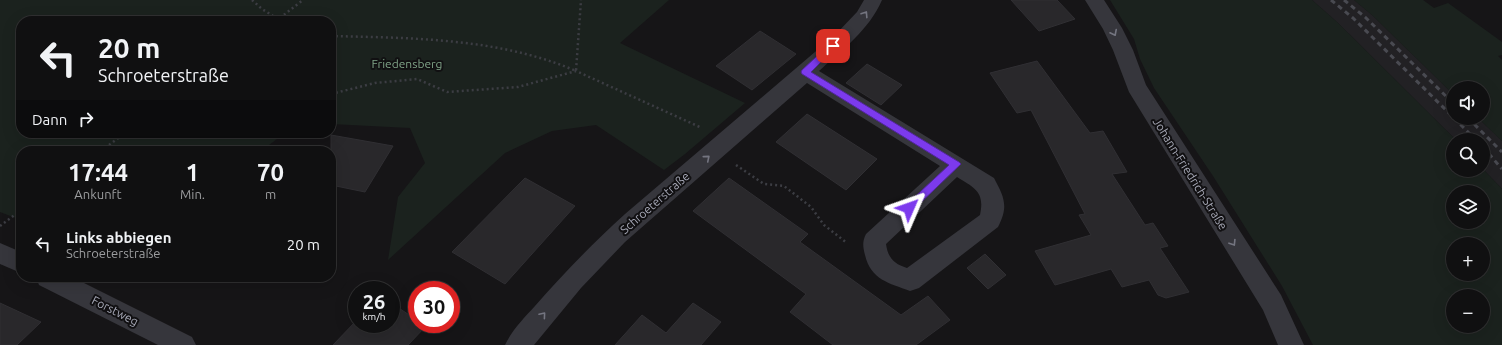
<!DOCTYPE html>
<html lang="de">
<head>
<meta charset="utf-8">
<style>
	:root { --surface:#101011; --page:#19191a; --text:#f1f3f6; --muted:#9c9d9f; --line:#303031 }
	body { margin:0; font-family:Ubuntu,sans-serif; background:var(--page); color:var(--text); height:100vh; display:flex; flex-direction:column; font-size:15px; white-space:nowrap }
	* { box-sizing:border-box; margin:0 }
	p { font-size:13px; color:var(--muted) }
	.icon { flex:none; width:22px; height:22px; fill:none; stroke:currentColor; stroke-width:2; stroke-linecap:round; stroke-linejoin:round }
	.map { position:relative; flex:1; overflow:hidden }
	.details { position:absolute; left:16px; top:146px; width:320px; height:136px; display:flex; flex-direction:column; background:var(--surface); border-radius:16px; box-shadow:0 4px 16px #0002,0 0 0 1px var(--line) }
	.details>* { flex:none }
	.hud { position:absolute; left:16px; top:16px; width:320px; height:122px; border-radius:16px; box-shadow:0 4px 16px #0002,0 0 0 1px var(--line); background:#101011; color:var(--text); overflow:hidden }
	.fabs { position:absolute; left:1446px; top:81px; display:grid; gap:8px }
	.fabs a { display:grid; place-items:center; width:44px; height:44px; border-radius:50%; background:var(--surface); box-shadow:0 4px 16px #0002,0 0 0 1px var(--line); font-size:20px }
	.speed { position:absolute; left:348px; top:281px; display:flex; gap:8px; font-size:20px; font-weight:700; text-align:center }
	.speed>* { display:grid; place-content:center; width:52px; height:52px; border-radius:50%; background:var(--surface); box-shadow:0 4px 16px #0002,0 0 0 1px var(--line); line-height:1 }
	.speed small { font-size:10px; font-weight:400 }
	.speed .limit { border:6px solid #d22; background:#fff; color:#111 }
	.pin { position:absolute; display:grid; place-items:center; width:34px; height:34px; color:#fff; margin:-17px; border-radius:8px; box-shadow:0 2px 6px #0006 }
	.me { position:absolute; width:44px; margin:-22px; rotate:47deg; stroke-linejoin:round; filter:drop-shadow(0 0 3px #0008) }
	.turn { display:flex; align-items:center; gap:14px; height:84px; padding:0 16px; font-size:18px }
	.turn .icon { width:52px; height:52px; stroke-width:2.5 }
	.turn b { display:block; font-size:28px; line-height:34px }
	.then { display:flex; align-items:center; height:38px; padding:0 16px; background:#0003; gap:8px; font-size:15px }
	.eta { display:flex; justify-content:space-evenly; align-items:center; height:68px; text-align:center }
	.eta b { font-size:24px; font-weight:600; line-height:28px }
	ul { padding:0; list-style:none }
	li { display:flex; align-items:center; gap:12px; height:60px; padding:0 16px }
	li div { flex:1 }
	li b { display:block; font-size:15px }
	li em { font-style:normal }
	.map>svg:first-child { display:block }
</style>
</head>
<body>
<div class="map">
<svg width="1502" height="345" viewBox="0 0 1502 345">
	<rect width="100%" height="100%" fill="#161517"/>
	<!-- built -->
	<path fill="#222124" d="M1312 0H1354L1372 15 1453 94V118H1478L1502 141V189L1483 169V140H1456L1337 22Z"/>
	<!-- green -->
	<g fill="#1b221e" fill-rule="evenodd">
		<path d="M0 0H669L620 43 745 103 685 154 664 170 596 125 552 131 505 153 388 260 398 197 425 163 410 128 331 124V21H21V133H285L261 151H21V220L0 212Z"/>
		<path d="M1110 0H1312L1337 22 1456 140H1453V170H1483V169L1502 189V345H1313L1282 286 1213 176 1154 88 1140 59 1134 39ZM1453 192H1483V222H1453ZM1453 244H1483V274H1453ZM1453 296H1483V326H1453Z"/>
		<path d="M1354 0H1423L1434 8 1448 3 1502 42V55L1498 56 1502 60V141L1478 118H1483V88H1453V94L1372 15Z"/>
	</g>
	<!-- building -->
	<g fill="#29282b" stroke="#302f33">
		<path d="M1011 0H1057L1075 19 1039 31Z"/>
		<path d="M760 31 796 54 752 90 716 66Z"/>
		<path d="M1037 61 1090 133 1103 131 1127 172 1112 174 1145 225 1153 223 1168 246 1160 248 1189 292 1166 298 1158 295 1149 280 1122 287 1111 269 1055 285 1035 251 1091 235 1079 215 1085 214 1031 110 1017 113 990 73Z"/>
		<path d="M867 64 902 85 881 105 846 83Z"/>
		<path d="M807 114 877 159 846 190 776 142Z"/>
		<path d="M331 135 393 146 365 192 331 185Z"/>
		<path d="M525 178 575 206 505 284 452 252Z"/>
		<path d="M729 178 808 234 800 242 901 315 928 296 950 320 916 345H833L790 312 806 294 693 211Z"/>
		<path d="M985 254 1006 275 988 289 967 268Z"/>
		<path d="M0 303 41 322 17 345H0Z"/>
		<path d="M391 303 417 320V324H423L426 326 408 345H333L357 320V324H391Z"/>
		<path d="M693 303 721 322 701 345H615L642 315 666 333Z"/>
	</g>
	<g fill="none" stroke-linecap="round" stroke-linejoin="round">
		<!-- path -->
		<g stroke="#3c3d43" stroke-width="2.5" stroke-dasharray="2 3" stroke-linecap="butt">
			<path d="M252 0 262 9 281 21"/>
			<path d="M276 21 303 0"/>
			<path d="M331 36C412 38 500 38 576 71L581 0"/>
			<path d="M331 94 375 83 417 79 447 92 518 87 576 71 702 128"/>
			<path d="M101 151 125 133"/>
			<path d="M736 165 764 184 784 186 811 207 824 225 847 243"/>
			<path d="M0 226 21 210"/>
		</g>
		<!-- minor -->
		<g fill="#36363c" fill-rule="evenodd">
			<path d="M864 0H882C869 30 843 49 819 71L994 178C1004 197 1009 206 998 227L919 288 910 291C889 283 871 280 865 255 863 247 862 242 866 234L940 166 807 83 625 242 581 288 534 345H505C512 330 524 318 535 306 563 274 593 243 625 214L836 34 857 12ZM957 177C975 188 985 192 980 215L907 268C894 264 888 258 886 244Z"/>
			<path d="M1085 0H1104L1122 28 1133 50 1146 85 1281 295 1304 345H1278L1263 310 1129 92 1113 50 1103 29Z"/>
			<path d="M0 243 21 252V273L0 264Z"/>
			<path d="M36 277H72L192 337 196 345H158L39 285Z"/>
		</g>
		<!-- rail -->
		<g stroke="#494a51" stroke-width="3" stroke-dasharray="5 4" stroke-linecap="butt">
			<path d="M1331 0 1353 18 1453 117"/>
			<path d="M1344 0 1365 17 1453 103"/>
			<path d="M1454 118 1476 140"/>
			<path d="M1468 118 1502 152"/>
			<path d="M1483 147 1502 169"/>
		</g>
	</g>
	<!-- one-way arrows -->
	<defs><path id="oneway-chevron" d="M-2-3.5L2.5 0L-2 3.5" fill="none" stroke-width="1.6" stroke-linecap="round" stroke-linejoin="round"/></defs>
	<g stroke="#747580">
		<use href="#oneway-chevron" transform="translate(865 14) rotate(-57)"/>
		<use href="#oneway-chevron" transform="translate(1114 33) rotate(63)"/>
		<use href="#oneway-chevron" transform="translate(707 158) rotate(-40)"/>
		<use href="#oneway-chevron" transform="translate(1233 243) rotate(58)"/>
		<use href="#oneway-chevron" transform="translate(543 315) rotate(-50)"/>
	</g>
	<!-- route -->
	<path fill="#7c3aed" stroke="#51269a" d="M830 44H833L837 46 811 72 959 162 961 164 912 211H906L904 208 906 205 949 165 802 74 801 72 802 70Z"/>
	<g text-anchor="middle" stroke-width="4" stroke-linejoin="round" paint-order="stroke">
		<!-- park labels -->
		<g font-size="12" fill="#7fa287" stroke="#111012">
			<text x="407" y="68">Friedensberg</text>
		</g>
		<!-- street labels -->
		<g font-size="12" fill="#a7a9b7" stroke="#111012">
			<text transform="translate(1190 174) rotate(58)" y="4">Johann-Friedrich-Straße</text>
			<text transform="translate(655 203) rotate(-41)" y="4">Schroeterstraße</text>
			<text transform="translate(115 311) rotate(27)" y="4">Forstweg</text>
		</g>
	</g>
</svg>
<div class="fabs">
<a><svg class="icon" aria-label="sound" viewBox="0 0 24 24"><path d="M4 9h4l5-4v14l-5-4H4zM17 9q2 3 0 6"/></svg></a>
<a><svg class="icon" aria-label="search" viewBox="0 0 24 24"><circle cx="10" cy="10" r="6"/><path d="M15 15l6 6"/></svg></a>
<a><svg class="icon" aria-label="layers" viewBox="0 0 24 24"><path d="M12 4l9 5-9 5-9-5zM3 14l9 5 9-5"/></svg></a>
<a>+</a>
<a>−</a>
</div>
<div class="speed"><div>26<small>km/h</small></div><div class="limit">30</div></div>
<div class="pin" style="left:833px;top:46px;background:#d93025"><svg class="icon" aria-label="arrive" viewBox="0 0 24 24"><path d="M6 21V4h12l-3 4 3 4H6"/></svg></div>
<svg class="me" style="left:909px;top:208px" viewBox="-20 -20 40 40"><path d="M0-17L14 15 0 8-14 15z" fill="#7c3aed" stroke="#fff" stroke-width="4"/></svg>
<div class="hud">
<div class="turn"><svg class="icon" aria-label="left" viewBox="0 0 24 24"><path d="M17 20v-9H6M10 6l-5 5 5 5"/></svg><div><b>20 m</b>Schroeterstraße</div></div>
<div class="then">Dann<svg class="icon" aria-label="right" viewBox="0 0 24 24"><path d="M7 20v-9h11M14 6l5 5-5 5"/></svg></div>
</div>
<section class="details">
<div class="eta">
<div><b>17:44</b><p>Ankunft</p></div>
<div><b>1</b><p>Min.</p></div>
<div><b>70</b><p>m</p></div>
</div>
<ul>
<li><svg class="icon" aria-label="left" viewBox="0 0 24 24"><path d="M17 20v-9H6M10 6l-5 5 5 5"/></svg><div><b>Links abbiegen</b><p>Schroeterstraße</p></div><em>20 m</em></li>
</ul>
</section>
</div>
</body>
</html>
